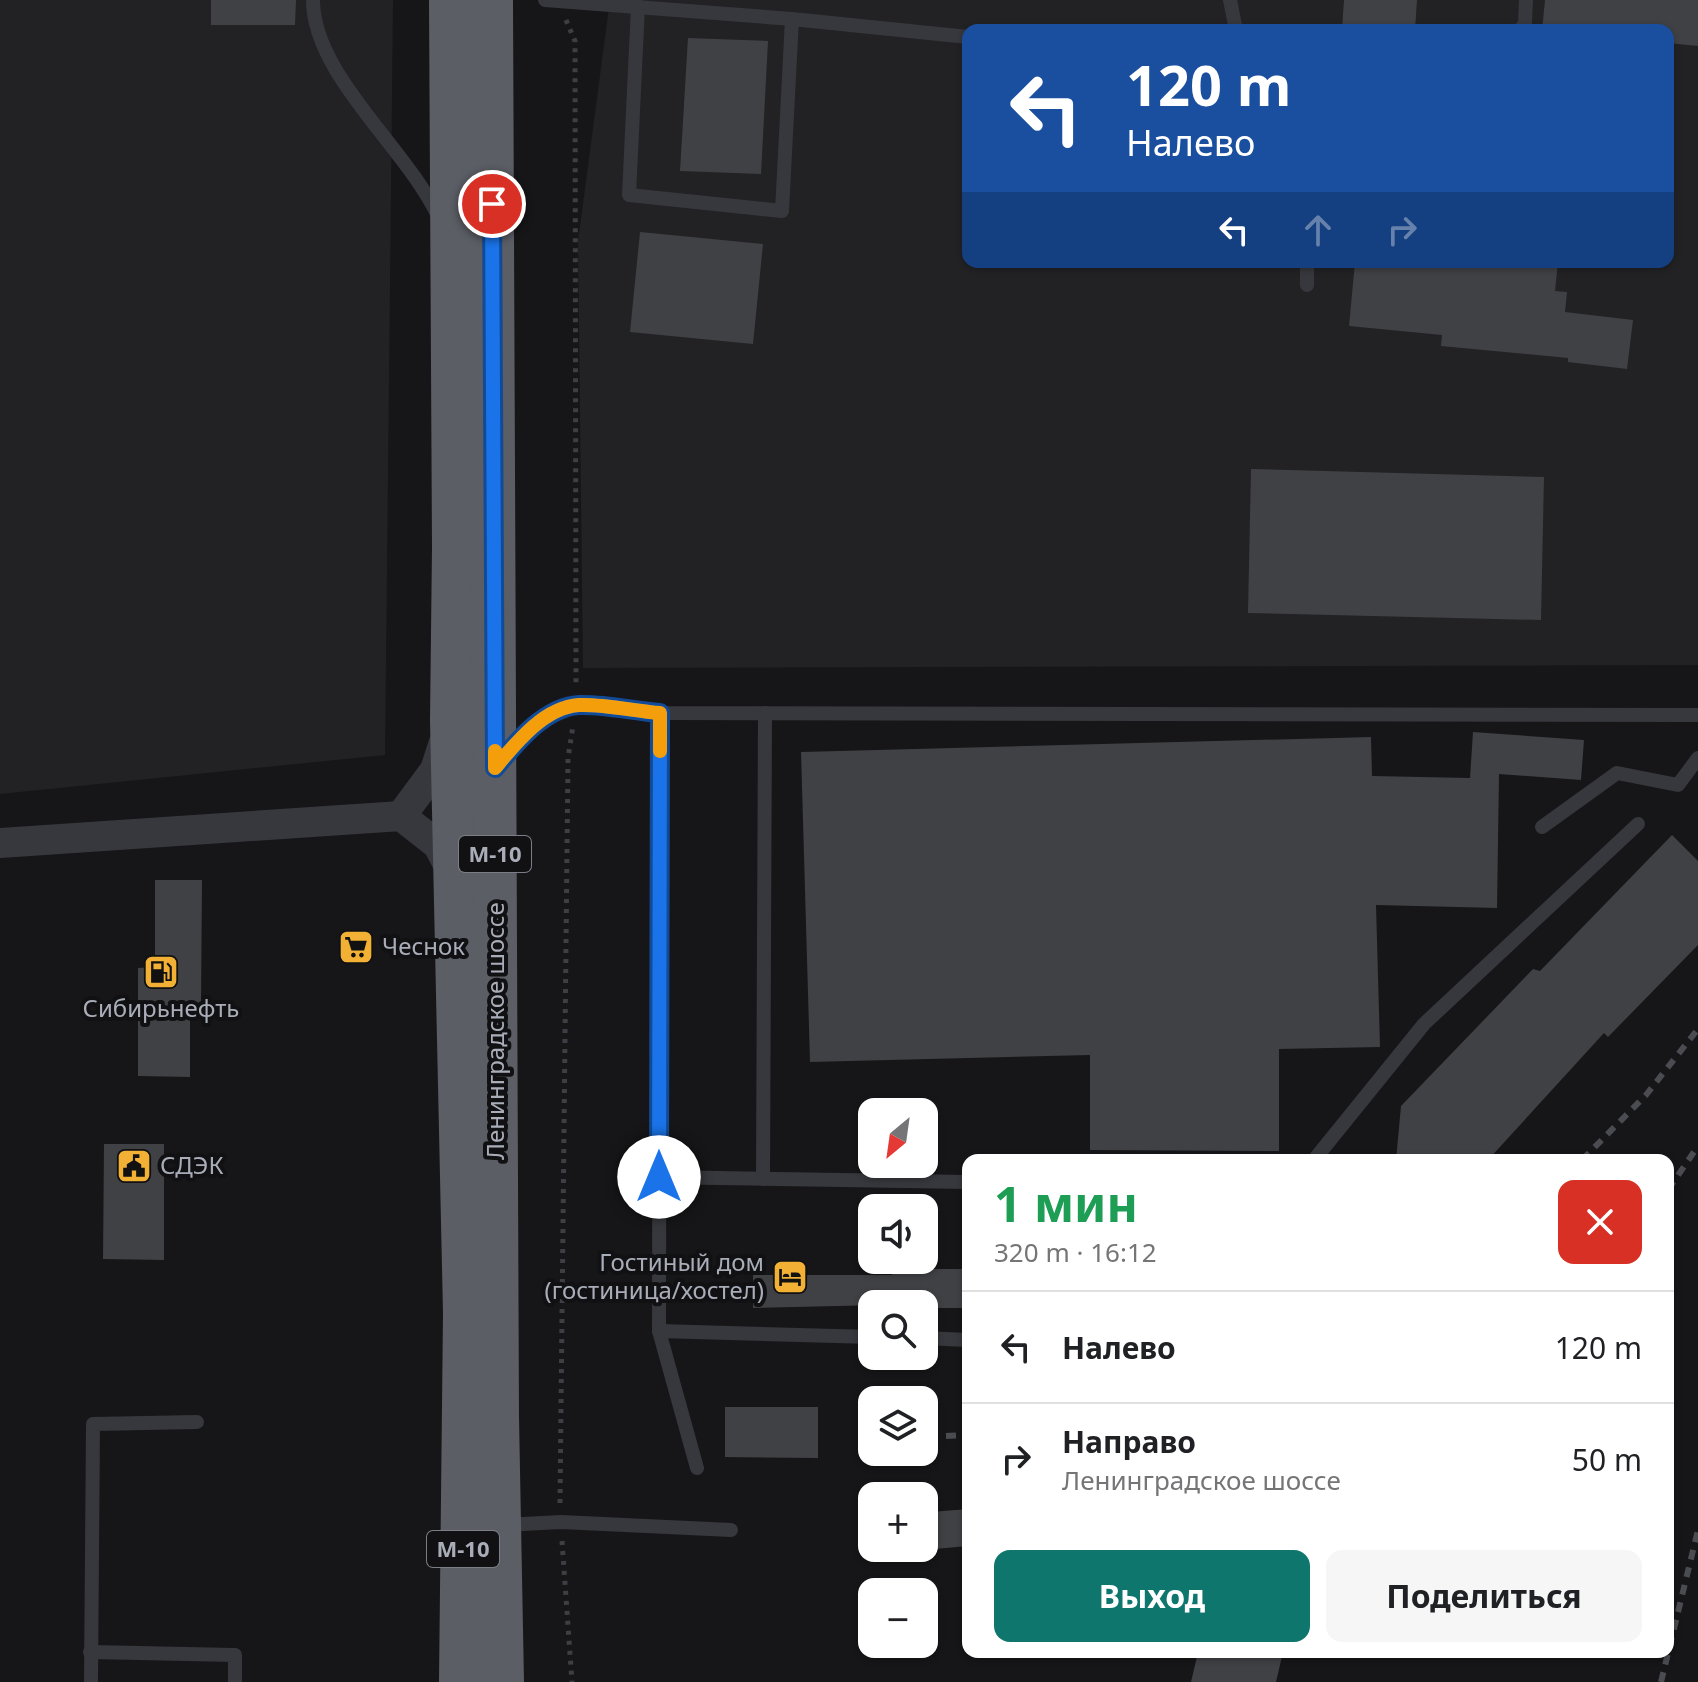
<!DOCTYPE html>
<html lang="ru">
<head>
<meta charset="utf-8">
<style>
	:root { --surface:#fff; --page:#f6f6f6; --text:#202124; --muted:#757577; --line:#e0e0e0; --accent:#0f766e }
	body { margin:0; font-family:"Noto Sans",sans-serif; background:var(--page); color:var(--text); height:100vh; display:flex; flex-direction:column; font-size:30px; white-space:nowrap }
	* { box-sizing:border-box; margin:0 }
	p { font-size:26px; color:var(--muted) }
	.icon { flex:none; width:44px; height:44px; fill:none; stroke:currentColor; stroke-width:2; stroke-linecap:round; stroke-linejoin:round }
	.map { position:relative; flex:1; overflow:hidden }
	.drawer { position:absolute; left:962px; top:1154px; width:712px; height:504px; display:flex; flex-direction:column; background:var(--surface); border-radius:16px; box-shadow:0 2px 6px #0004 }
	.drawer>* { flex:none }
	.top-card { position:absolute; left:962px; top:24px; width:712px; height:244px; border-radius:16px; box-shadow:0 2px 6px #0004; background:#1a4fa0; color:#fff; overflow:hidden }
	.needle { width:52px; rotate:209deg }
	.tools { position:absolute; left:858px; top:1098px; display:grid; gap:16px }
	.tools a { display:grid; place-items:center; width:80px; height:80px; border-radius:16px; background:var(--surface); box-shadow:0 2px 6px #0004; font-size:40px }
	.pin { position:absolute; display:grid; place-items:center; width:68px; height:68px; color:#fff; margin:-34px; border:4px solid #fff; border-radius:50%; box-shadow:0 2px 8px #0007 }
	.me { position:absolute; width:88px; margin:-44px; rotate:0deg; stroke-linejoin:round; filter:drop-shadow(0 0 6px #0008) }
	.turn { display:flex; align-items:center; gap:28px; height:168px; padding:0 32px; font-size:36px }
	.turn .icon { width:104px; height:104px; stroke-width:2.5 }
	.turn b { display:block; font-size:56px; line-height:68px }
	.lanes { display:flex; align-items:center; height:76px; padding:0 32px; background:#0003; justify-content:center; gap:40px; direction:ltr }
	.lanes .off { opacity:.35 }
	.round { display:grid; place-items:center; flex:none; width:84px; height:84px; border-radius:16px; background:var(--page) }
	.overview { display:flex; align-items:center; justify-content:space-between; height:136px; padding:0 32px }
	h1 { font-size:48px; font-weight:700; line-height:60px; color:#1e9e55 }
	.primary-button { display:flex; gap:16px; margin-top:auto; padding:16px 32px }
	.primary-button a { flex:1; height:92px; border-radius:16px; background:var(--accent); color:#fff; font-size:32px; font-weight:700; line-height:92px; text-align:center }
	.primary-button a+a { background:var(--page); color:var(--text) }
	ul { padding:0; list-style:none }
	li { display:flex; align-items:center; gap:24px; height:112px; padding:0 32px; border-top:2px solid var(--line) }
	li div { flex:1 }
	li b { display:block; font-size:30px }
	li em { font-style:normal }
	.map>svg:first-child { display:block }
</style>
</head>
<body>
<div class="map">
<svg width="1698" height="1682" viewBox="0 0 1698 1682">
	<rect width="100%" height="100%" fill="#161618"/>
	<!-- built -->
	<g fill="#222225" fill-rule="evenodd">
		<path d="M0 0H393L385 755 0 794Z"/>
		<path d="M610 0H1698V665L583 668 578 241ZM968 30H1668V262H968Z"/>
	</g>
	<!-- building -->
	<g fill="#404145">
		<path d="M211 0H296L295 25H211Z"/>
		<path d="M1344 0H1417L1415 30H1342Z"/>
		<path d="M1545 0H1698V46L1668 43V30H1542Z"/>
		<path d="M688 38 768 41 761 174 680 171Z"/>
		<path d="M640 232 763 244 753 344 630 332Z"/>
		<path d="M1355 262H1558L1555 291 1567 292 1565 312 1633 320 1627 369 1568 362V358L1441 346 1442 335 1349 326Z"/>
		<path d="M1251 469 1544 477 1541 620 1248 613Z"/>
		<path d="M1473 732 1584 740 1581 780 1499 774 1497 908 1376 905 1380 1047 1279 1049V1151L1090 1150V1055L810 1062 801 752 1371 737 1372 776 1470 778Z"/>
		<path d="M1672 835 1698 861V945L1608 1037 1604 1033 1488 1160H1396L1401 1106 1533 969 1540 971Z"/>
		<path d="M155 880H202L201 1004H190V1077L138 1076V968L155 967Z"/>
		<path d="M104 1144H164V1260L103 1259Z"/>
		<path d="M892 1260H934V1269H968V1308H924V1304L753 1308V1275H892Z"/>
		<path d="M725 1407H818V1458L725 1457Z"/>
		<path d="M968 1509V1546L935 1549 931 1512Z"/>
		<path d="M1198 1652H1283L1276 1682H1191Z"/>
	</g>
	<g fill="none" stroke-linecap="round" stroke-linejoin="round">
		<!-- path -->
		<g stroke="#3d3f44" stroke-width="5" stroke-dasharray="4 6" stroke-linecap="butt">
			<path d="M566 20 575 41 576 688"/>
			<path d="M562 1295 641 1298"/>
			<path d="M560 1503 568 758 573 726"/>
			<path d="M562 1541 572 1682"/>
		</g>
		<!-- service -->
		<g stroke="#37383d" stroke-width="14">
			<path d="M313 0C313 75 407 148 439 218"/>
			<path d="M545 0 792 19 968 37"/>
			<path d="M1230 0 1236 30"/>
			<path d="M638 6 629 195 782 211 792 19"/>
			<path d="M1520 30 1525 23 1526 0"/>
			<path d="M1307 262V285"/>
			<path d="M660 713 659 1331 697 1468"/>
			<path d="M505 756C522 736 548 709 577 705 602 702 634 711 660 713L1698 715"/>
			<path d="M1542 827 1617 773 1678 785 1698 758"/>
			<path d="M1314 1160 1424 1024 1638 824"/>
			<path d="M659 1177 968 1182"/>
			<path d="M763 1179 765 713"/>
			<path d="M659 1331 872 1337"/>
			<path d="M924 1338 968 1340"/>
			<path d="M503 1525 561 1522 731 1530"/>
			<path d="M90 1652 235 1655V1682"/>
			<path d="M91 1682 93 1424 197 1422"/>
		</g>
		<!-- minor -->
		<g stroke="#37383d" stroke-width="30">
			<path d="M401 816 435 770 445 739"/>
			<path d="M0 843 401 816 438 845 453 874"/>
		</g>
		<!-- trunk -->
		<g stroke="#5b5e65" stroke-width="44">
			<path d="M451 0 454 547 452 720 465 1313 461 1682"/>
			<path d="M491 0 497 1417 502 1682"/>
		</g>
		<!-- rail -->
		<g stroke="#4a4c52" stroke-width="6" stroke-dasharray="10 8" stroke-linecap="butt">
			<path d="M1582 1160 1646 1095 1698 1029"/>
			<path d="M1668 1190 1698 1146"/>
			<path d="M946 1436 968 1435"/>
			<path d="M1661 1682 1698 1530"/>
		</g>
	</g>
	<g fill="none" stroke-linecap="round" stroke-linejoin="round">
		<!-- route casing -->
		<g stroke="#114b97" stroke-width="20">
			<path id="route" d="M492 204 495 768C515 744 544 707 579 705 605 704 634 711 660 713L659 1177"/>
		</g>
		<!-- route -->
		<use href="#route" stroke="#1a73e8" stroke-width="14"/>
		<!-- slow -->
		<path stroke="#f59e0b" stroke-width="14" d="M495 751V768C515 744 544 707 579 705 605 704 634 711 660 713V751"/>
	</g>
	<!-- icons -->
	<defs>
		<g id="supermarket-square" transform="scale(1.8)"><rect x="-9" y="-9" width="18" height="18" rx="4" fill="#f2b134" stroke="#111113"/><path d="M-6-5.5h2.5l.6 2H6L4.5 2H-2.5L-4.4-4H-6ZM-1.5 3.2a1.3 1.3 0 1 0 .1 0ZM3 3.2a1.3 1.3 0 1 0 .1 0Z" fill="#111"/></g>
		<g id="fuel-square" transform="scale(1.8)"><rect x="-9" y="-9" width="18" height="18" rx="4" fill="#f2b134" stroke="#111113"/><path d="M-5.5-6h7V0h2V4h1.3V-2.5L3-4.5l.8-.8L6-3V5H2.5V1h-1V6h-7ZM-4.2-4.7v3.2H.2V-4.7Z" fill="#111"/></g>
		<g id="civic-square" transform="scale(1.8)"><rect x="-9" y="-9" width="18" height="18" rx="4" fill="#f2b134" stroke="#111113"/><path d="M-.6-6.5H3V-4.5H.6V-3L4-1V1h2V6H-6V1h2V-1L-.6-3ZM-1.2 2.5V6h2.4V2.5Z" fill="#111"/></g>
		<g id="hotel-square" transform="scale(1.8)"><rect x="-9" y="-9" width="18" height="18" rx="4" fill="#f2b134" stroke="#111113"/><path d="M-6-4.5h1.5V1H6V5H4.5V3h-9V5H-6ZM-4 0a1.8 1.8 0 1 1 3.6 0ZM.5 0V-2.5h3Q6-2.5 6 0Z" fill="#111"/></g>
	</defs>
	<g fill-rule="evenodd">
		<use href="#supermarket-square" x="356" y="947"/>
		<use href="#fuel-square" x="161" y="972"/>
		<use href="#civic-square" x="134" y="1166"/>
		<use href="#hotel-square" x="790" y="1277"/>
	</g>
	<g text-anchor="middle" stroke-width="8" stroke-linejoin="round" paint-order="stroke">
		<!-- shield labels -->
		<g fill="#111113" stroke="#7b7e86" stroke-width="2">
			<rect x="459" y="836" width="72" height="36" rx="6"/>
			<rect x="427" y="1531" width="72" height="36" rx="6"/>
		</g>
		<g font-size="22" font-weight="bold" fill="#a8adb8">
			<text x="495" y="862">М-10</text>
			<text x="463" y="1557">М-10</text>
		</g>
		<!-- poi labels -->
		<g font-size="24" fill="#a8adb8" stroke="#111113" text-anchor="start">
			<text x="382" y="955">Чеснок</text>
			<text x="161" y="1017" text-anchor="middle">Сибирьнефть</text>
			<text x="160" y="1174">СДЭК</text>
			<text x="764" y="1271" text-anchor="end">Гостиный дом<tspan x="764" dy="28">(гостиница/хостел)</tspan></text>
		</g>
		<!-- street labels -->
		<g font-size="24" fill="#a8adb8" stroke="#111113">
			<text transform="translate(496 1031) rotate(-90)" y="8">Ленинградское шоссе</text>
		</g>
	</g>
</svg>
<div class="tools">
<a><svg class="needle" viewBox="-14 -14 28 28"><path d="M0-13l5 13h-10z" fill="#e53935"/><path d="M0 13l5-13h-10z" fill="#757577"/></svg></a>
<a><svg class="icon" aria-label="sound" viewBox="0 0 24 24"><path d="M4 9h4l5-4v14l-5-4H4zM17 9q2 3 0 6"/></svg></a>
<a><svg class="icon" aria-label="search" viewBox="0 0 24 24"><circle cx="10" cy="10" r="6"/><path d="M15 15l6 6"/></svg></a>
<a><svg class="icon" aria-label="layers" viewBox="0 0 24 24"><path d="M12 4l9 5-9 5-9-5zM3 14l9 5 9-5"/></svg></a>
<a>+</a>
<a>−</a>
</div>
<div class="pin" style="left:492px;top:204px;background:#d93025"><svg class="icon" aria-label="arrive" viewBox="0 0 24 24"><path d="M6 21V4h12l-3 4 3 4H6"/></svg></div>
<svg class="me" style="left:659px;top:1177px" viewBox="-20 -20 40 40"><circle r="19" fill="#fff"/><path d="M0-13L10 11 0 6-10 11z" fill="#1a73e8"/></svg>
<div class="top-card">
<div class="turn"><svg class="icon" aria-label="left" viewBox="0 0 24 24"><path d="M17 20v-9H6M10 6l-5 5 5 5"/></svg><div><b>120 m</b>Налево</div></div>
<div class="lanes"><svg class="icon" aria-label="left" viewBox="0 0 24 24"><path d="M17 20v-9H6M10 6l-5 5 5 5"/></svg><svg class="icon off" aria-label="ahead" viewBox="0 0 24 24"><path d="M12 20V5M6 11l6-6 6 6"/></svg><svg class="icon off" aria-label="right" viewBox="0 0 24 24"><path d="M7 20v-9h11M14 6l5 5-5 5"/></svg></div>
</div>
<section class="drawer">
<div class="overview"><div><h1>1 мин</h1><p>320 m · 16:12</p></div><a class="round" style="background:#d93025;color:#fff"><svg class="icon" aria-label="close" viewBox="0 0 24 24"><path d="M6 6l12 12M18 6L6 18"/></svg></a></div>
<ul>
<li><svg class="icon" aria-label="left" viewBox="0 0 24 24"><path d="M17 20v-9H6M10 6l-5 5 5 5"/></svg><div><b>Налево</b></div><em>120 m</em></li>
<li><svg class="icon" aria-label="right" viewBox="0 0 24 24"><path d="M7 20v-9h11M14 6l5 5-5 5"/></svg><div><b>Направо</b><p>Ленинградское шоссе</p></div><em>50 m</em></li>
</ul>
<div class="primary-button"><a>Выход</a><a>Поделиться</a></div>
</section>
</div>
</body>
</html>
